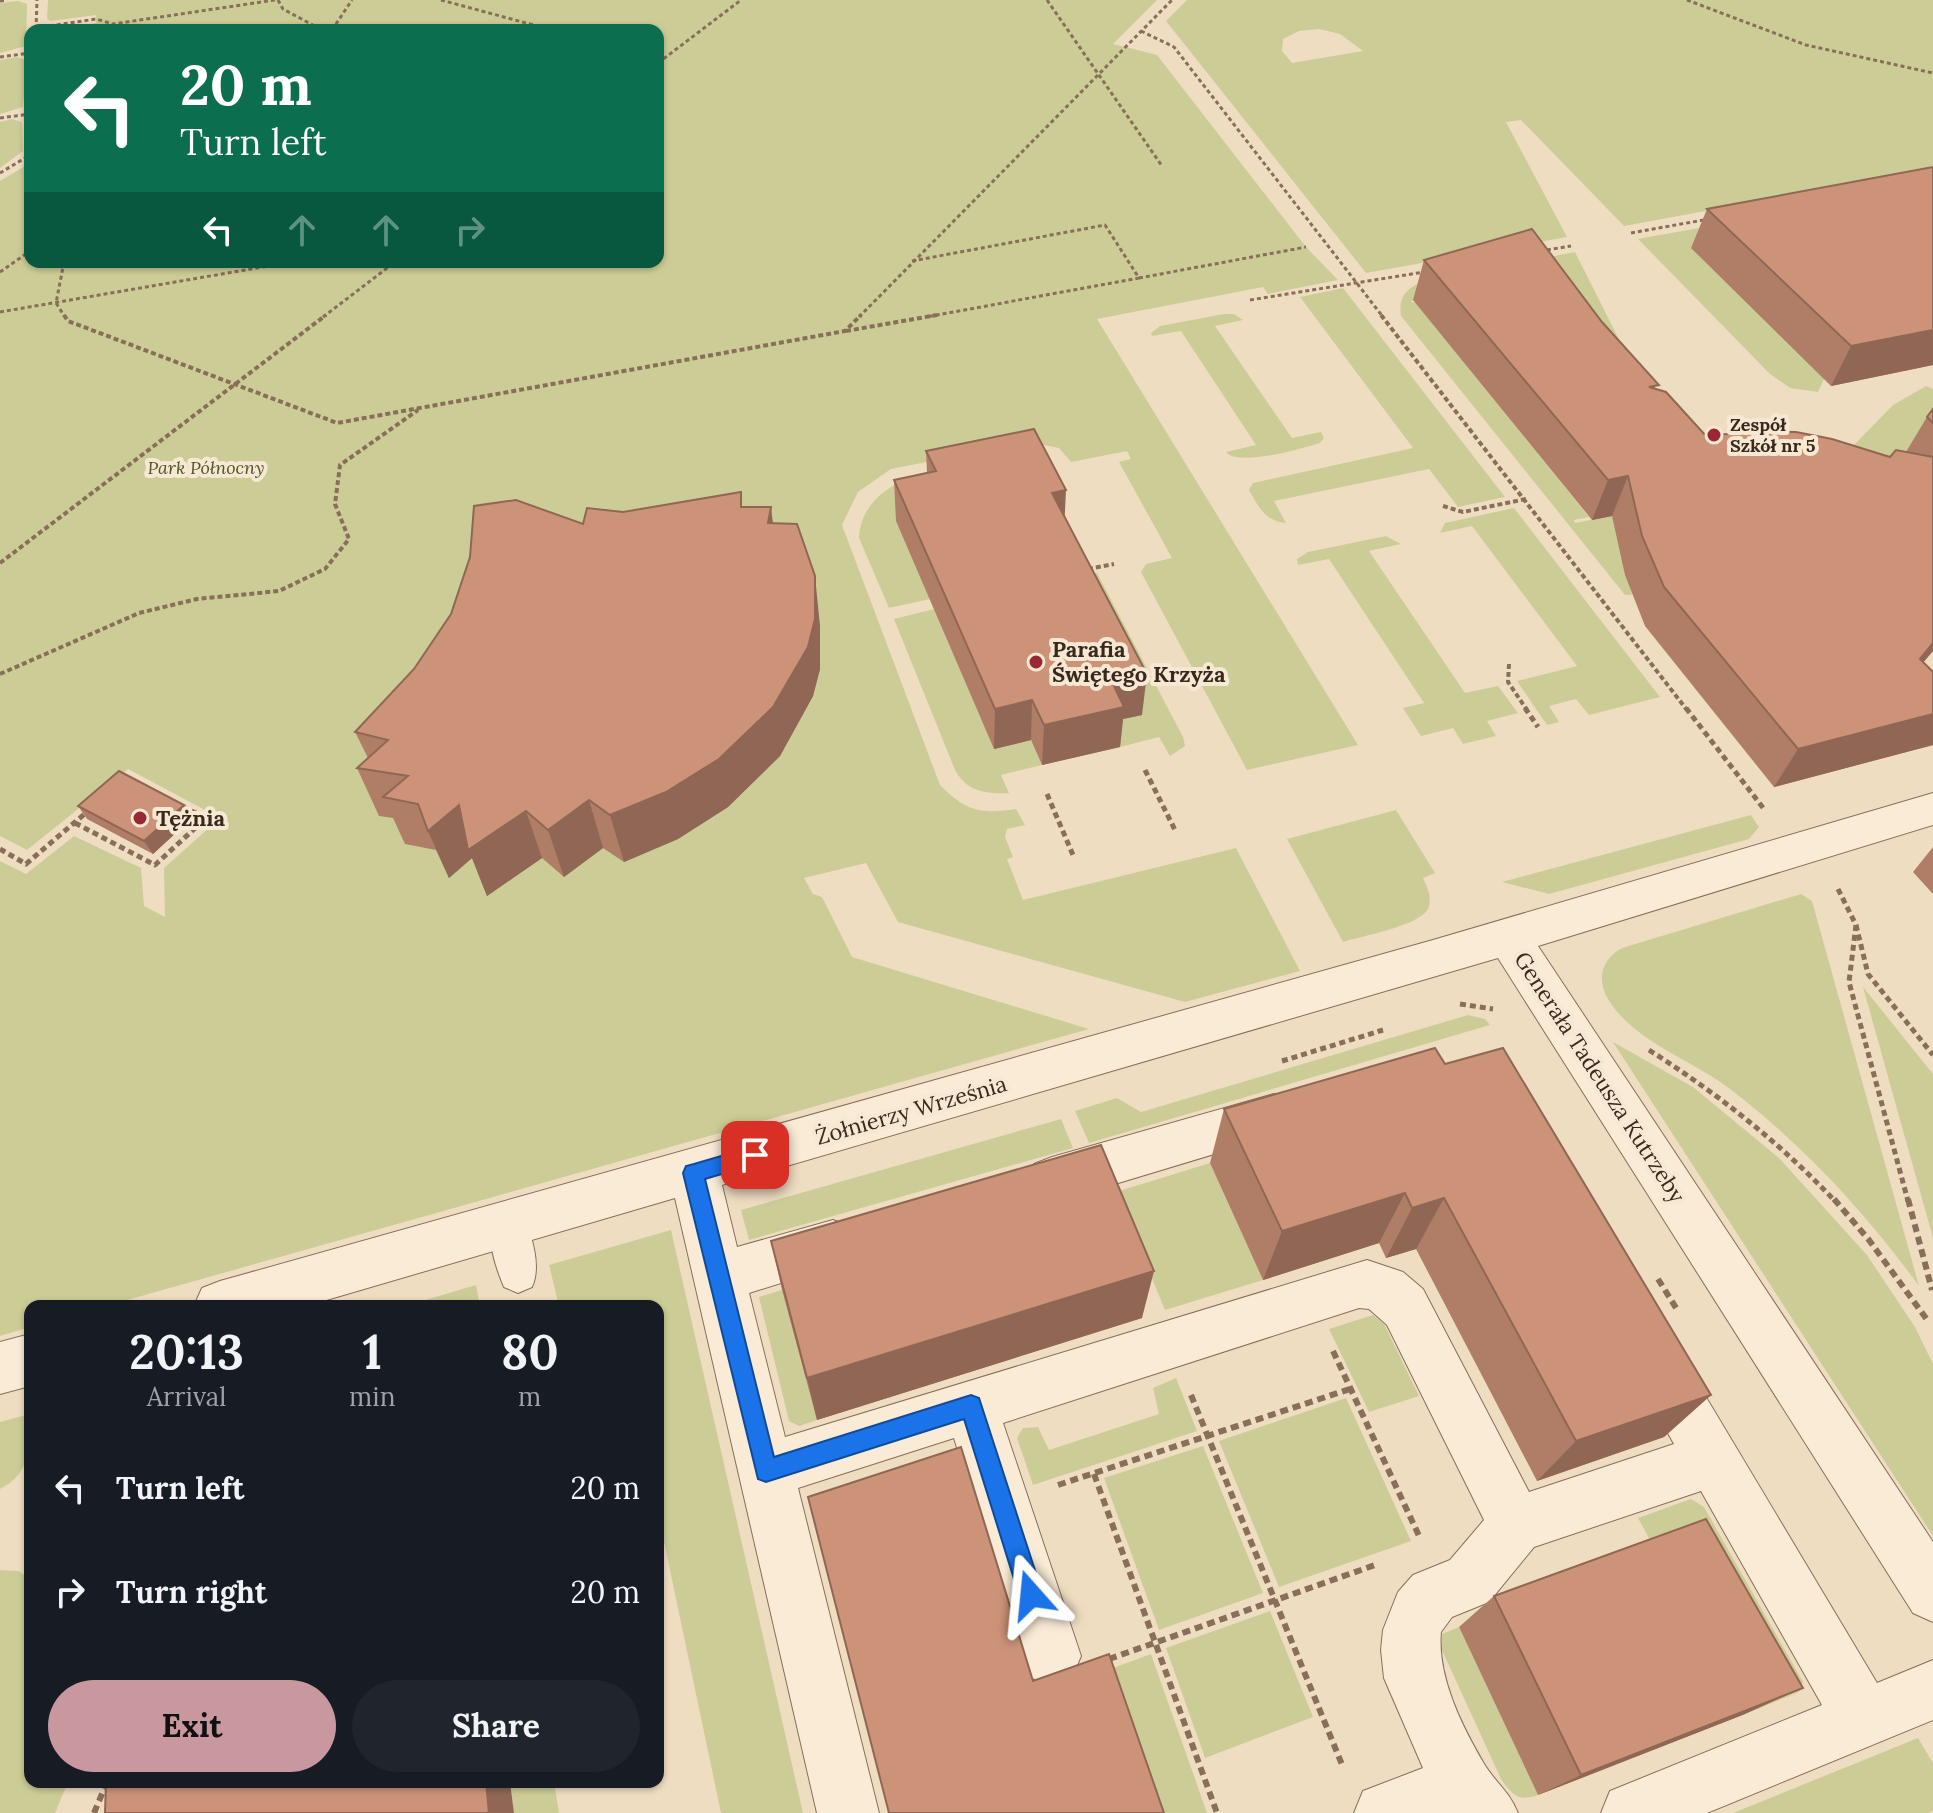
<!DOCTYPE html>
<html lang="en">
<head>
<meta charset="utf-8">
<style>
	:root { --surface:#171b24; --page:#20242c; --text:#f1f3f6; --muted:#9ea1a6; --accent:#c9989f }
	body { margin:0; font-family:Lora,serif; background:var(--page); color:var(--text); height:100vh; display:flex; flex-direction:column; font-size:30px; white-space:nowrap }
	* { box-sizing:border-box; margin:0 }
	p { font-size:26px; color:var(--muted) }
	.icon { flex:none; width:44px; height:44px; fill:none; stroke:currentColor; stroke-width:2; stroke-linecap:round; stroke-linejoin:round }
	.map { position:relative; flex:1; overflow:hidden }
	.sheet { position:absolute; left:24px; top:1300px; width:640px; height:488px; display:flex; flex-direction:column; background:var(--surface); border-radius:16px; box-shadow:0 2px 6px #0004 }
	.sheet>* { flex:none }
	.top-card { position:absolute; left:24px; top:24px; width:640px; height:244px; border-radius:16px; box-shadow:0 2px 6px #0004; background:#0b6e4f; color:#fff; overflow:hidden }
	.pin { position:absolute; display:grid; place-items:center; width:68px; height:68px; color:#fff; margin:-34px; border-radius:16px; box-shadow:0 4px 12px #0006 }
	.me { position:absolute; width:88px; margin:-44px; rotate:342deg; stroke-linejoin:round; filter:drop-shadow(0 0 6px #0008) }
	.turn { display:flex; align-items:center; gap:28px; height:168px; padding:0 24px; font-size:36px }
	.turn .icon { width:104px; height:104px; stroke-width:2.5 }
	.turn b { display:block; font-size:56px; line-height:68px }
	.lanes { display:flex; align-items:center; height:76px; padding:0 24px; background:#0003; justify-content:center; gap:40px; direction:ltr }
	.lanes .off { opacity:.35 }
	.eta { display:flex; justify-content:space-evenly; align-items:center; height:136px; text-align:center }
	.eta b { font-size:48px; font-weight:800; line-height:56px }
	.primary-button { display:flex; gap:16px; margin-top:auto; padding:16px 24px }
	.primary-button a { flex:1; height:92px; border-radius:48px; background:var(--accent); color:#111; font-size:32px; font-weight:800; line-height:92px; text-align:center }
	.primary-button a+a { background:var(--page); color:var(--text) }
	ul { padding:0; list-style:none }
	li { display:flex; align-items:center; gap:24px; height:104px; padding:0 24px }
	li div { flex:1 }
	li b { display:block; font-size:30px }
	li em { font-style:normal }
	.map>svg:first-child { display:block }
</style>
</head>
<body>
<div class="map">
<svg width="1933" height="1813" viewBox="0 0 1933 1813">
	<rect width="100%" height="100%" fill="#efddc2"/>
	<!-- green -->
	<g fill="#cccd96" fill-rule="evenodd">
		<path d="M48 0H1157L1113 44 1157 55 1306 247 1338 280 1268 294 1263 287 1097 319 1358 745 1247 770 1141 572 1146 564 1172 558 1119 462 1131 459 1127 451 1071 462 1059 448 1028 442 891 469 858 492 842 525 940 785C967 812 980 814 1016 809L1025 825 1007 829 1005 837 1013 857 1007 859 1023 900 1236 848 1300 971 1185 1002 898 922 866 863 804 878 813 894 822 897 852 957 1089 1029 106 1306H30V1327L0 1336V861L26 874 74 836 141 868 144 906 165 917 164 868 220 818 128 769 27 850 0 836V181L30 163V262H658V30H55L96 23V15L51 21 47 19Z"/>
		<path d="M1187 0H1933V169L1624 226 1521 120 1506 122 1567 237 1366 273 1166 21ZM1319 29 1340 34 1363 51 1292 63 1282 51 1283 39 1299 31Z"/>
		<path d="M18 1 27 4 26 46 0 53V3Z"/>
		<path d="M16 57 27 60 23 107 0 114V60Z"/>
		<path d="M12 119 22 122 23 151 0 168V122Z"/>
		<path d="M1782 213 1824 379 1818 392 1790 388 1770 374 1638 239Z"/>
		<path d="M1575 252 1668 437 1414 300 1410 302H1415L1589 517 1574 520 1575 523 1635 511 1621 554 1632 595H1625L1401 316C1398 296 1407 288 1424 281Z"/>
		<path d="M1343 288 1505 497 1458 507 1429 469 1274 501 1286 523C1265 521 1259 508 1249 490L1253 483 1413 448 1300 297Z"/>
		<path d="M1224 314H1234L1243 320 1215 326 1292 438 1321 432 1324 438 1320 443C1302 449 1237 467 1226 452L1256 445 1181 331 1152 336 1151 333 1160 326Z"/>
		<path d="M1926 386 1933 389V423L1890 498 1872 452 1854 445 1893 405Z"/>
		<path d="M903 481 930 599 889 608 859 538C860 511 879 491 903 481Z"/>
		<path d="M1514 508 1660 697 1589 715 1576 699 1549 706 1559 722 1547 725 1517 681 1577 666 1472 526 1440 533 1445 523Z"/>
		<path d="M1386 536 1401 544 1369 551 1465 693 1498 686 1518 713 1487 721 1496 736 1463 744 1453 728 1421 736 1403 708 1424 703 1329 559 1298 565 1297 559 1308 552Z"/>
		<path d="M1097 573 1183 737 1185 746 1170 756 1159 737 1120 747 1108 723 1142 714 1073 578Z"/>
		<path d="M934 609 994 748 1031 740 1042 765 1001 775 1009 793C986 794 967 792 955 770L894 619Z"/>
		<path d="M1396 810 1435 873 1423 878C1427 887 1433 898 1428 909 1419 926 1362 936 1343 942L1287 839Z"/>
		<path d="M1751 815 1759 827 1749 839 1549 894 1502 882Z"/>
		<path d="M1801 894 1812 901 1919 1286C1865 1212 1803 1145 1730 1089 1691 1059 1634 1042 1608 999 1596 978 1602 959 1622 948Z"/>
		<path d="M1863 987 1933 1074V1238Z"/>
		<path d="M1468 1015 1485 1019 1490 1025 1089 1143 1075 1111 1117 1098 1141 1112Z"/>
		<path d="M1613 1042 1693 1087 1779 1158 1867 1255 1915 1327 1933 1364V1536Z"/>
		<path d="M1061 1119 1073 1148 749 1240 741 1210Z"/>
		<path d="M1210 1163 1263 1280 1165 1310 1116 1192Z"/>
		<path d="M671 1230 803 1813H721L658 1513V1306H559L549 1265Z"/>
		<path d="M476 1285 480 1306H405Z"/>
		<path d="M782 1290 817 1420 799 1426 789 1421 759 1297Z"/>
		<path d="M1373 1315 1384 1324 1419 1396 1369 1412 1329 1329Z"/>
		<path d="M1176 1378 1197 1431 1033 1485 1017 1438 1023 1428 1038 1427 1049 1450 1159 1414 1153 1388Z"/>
		<path d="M1346 1398 1411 1541 1279 1587 1219 1441Z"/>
		<path d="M30 1414C30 1445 32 1473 0 1489V1422Z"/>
		<path d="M1203 1446 1263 1593 1159 1630 1104 1478Z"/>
		<path d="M1691 1499 1704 1507 1803 1682 1799 1692 1745 1714 1638 1518Z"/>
		<path d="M0 1570 19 1571 28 1578 30 1782H68L55 1813H0Z"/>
		<path d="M1270 1611 1313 1717 1205 1758 1166 1648Z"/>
		<path d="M1459 1627 1538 1795C1519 1802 1512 1795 1501 1779L1441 1648 1442 1634Z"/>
		<path d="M1151 1654 1207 1813H1144L1097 1674Z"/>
		<path d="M1918 1738 1933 1763V1811L1928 1813H1733Z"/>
		<path d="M510 1782H554L559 1813H514Z"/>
	</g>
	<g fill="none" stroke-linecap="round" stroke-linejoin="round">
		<!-- service casing -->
		<g stroke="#896e59" stroke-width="2">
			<path id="service" d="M508 1207 522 1212C531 1234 542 1265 532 1287L518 1293 504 1287C495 1266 485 1234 494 1212Z"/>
		</g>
		<!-- minor casing -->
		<g stroke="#896e59" stroke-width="2">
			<g id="minor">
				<path d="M1933 793V825L1538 946 1933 1542V1622L1913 1613 1498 958 722 1185 737 1247 833 1220 851 1227 858 1244 851 1261 749 1293 785 1437 1367 1260 1403 1272 1423 1289 1529 1492 1674 1444 1630 1365 1638 1347 1657 1339 1676 1347 1877 1683 1933 1660V1720L1707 1813H1601L1610 1791 1822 1705 1701 1491 1534 1547 1489 1602 1452 1617 1441 1632C1437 1676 1461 1724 1483 1762 1495 1783 1508 1789 1518 1813H1354L1363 1791 1423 1768 1384 1678 1381 1650 1383 1630 1398 1592 1413 1575 1450 1560 1484 1520 1387 1325 1369 1309 1359 1308 1003 1423 1081 1656 1072 1677 1051 1686 1030 1677 1021 1656 954 1438 798 1488 879 1813H817L675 1198 306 1306H194L202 1288 220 1281 1433 940Z"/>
				<path d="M1274 1094 1291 1100 1298 1115 1291 1130 1274 1136 1052 1203 1034 1196 1027 1180 1034 1164 1052 1157Z"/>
				<path d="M30 1334V1386L0 1394V1342Z"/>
			</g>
		</g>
		<!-- path-far3 -->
		<g stroke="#896e59" stroke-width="3" stroke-dasharray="4 3" stroke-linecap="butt">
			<path d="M278 0 283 9 322 30"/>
			<path d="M441 0 552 30"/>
			<path d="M1047 0 1162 166"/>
			<path d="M1687 0 1806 45 1933 73"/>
			<path d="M0 1 7 0"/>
			<path d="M36 28 96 19 113 24 275 0"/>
			<path d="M36 29 37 0"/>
			<path d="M332 30 352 0"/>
			<path d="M1141 31 1174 47 1383 317"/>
			<path d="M0 57 30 53"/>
			<path d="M658 63 741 0"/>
			<path d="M0 118 30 114"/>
			<path d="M0 173 30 155"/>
			<path d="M1631 233 1709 219"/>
			<path d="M1540 251 1571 246"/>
			<path d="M912 261 1105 225 1139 278 926 317"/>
			<path d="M64 262 56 303 65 317"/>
			<path d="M0 272 30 251"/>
			<path d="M1139 278 1306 247"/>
			<path d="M1250 300 1424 272"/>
			<path d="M0 312 292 262"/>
			<path d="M323 317 395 262"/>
			<path d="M859 317 1172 0"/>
		</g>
		<!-- path-far2 -->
		<g stroke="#896e59" stroke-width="4" stroke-dasharray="5 3" stroke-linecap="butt">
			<path d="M64 315 68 321 337 423 845 331 861 315"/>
			<path d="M1381 315 1687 710"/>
			<path d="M846 331 937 315"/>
			<path d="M1443 506 1463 512 1526 499"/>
			<path d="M0 563 326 315"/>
			<path d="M1088 569 1114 564"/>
			<path d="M1509 664 1508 682 1527 710"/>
			<path d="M0 674 139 613 197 599 279 591 325 569 349 539 335 504 340 465 418 410"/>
		</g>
		<!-- path-far1 -->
		<g stroke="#896e59" stroke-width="5" stroke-dasharray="6 4" stroke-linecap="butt">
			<path d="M1525 708 1538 727"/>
			<path d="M1686 708 1764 809"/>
			<path d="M1145 770 1176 832"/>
			<path d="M1047 794 1073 855"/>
			<path d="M75 823 155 865 206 818 183 807"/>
			<path d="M0 849 26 864 88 811"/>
			<path d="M1838 889 1856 925 1868 974 1933 1055"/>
			<path d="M1856 925 1849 982 1908 1201"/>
			<path d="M1460 1004 1493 1009"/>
			<path d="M1649 1050C1718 1094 1779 1142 1835 1201"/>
			<path d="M1282 1061 1383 1030"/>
		</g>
		<!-- path -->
		<g stroke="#896e59" stroke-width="6" stroke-dasharray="8 5" stroke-linecap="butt">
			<path d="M1834 1199 1869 1240 1928 1321"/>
			<path d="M1908 1199 1932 1290"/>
			<path d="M1658 1279 1678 1311"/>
			<path d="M1333 1351 1420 1538"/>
			<path d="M1191 1395 1343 1767"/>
			<path d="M1094 1474 1217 1813"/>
			<path d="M1058 1485 1350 1389"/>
			<path d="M1109 1659 1375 1565"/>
			<path d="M94 1813 107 1782"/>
		</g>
		<!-- service -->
		<use href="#service" fill="#f9ebd6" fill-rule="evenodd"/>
		<!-- minor -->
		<use href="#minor" fill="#f9ebd6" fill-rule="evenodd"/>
	</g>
	<!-- wall -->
	<g fill="#b07e67">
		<path d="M1933 167V365L1831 386 1691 248 1707 209Z"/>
		<path d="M1424 260 1602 322 1657 390 1706 436 1890 457 1906 452 1927 417 1933 409V651L1923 662 1933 672V745L1774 787 1645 626 1625 575 1612 516 1592 520 1413 300Z"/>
		<path d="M926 451 1065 516 1142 715 1123 719 1120 747 1042 765 1031 740 994 749 896 521 894 480 927 473Z"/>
		<path d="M743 507 773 523 820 626V669L813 696 780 756 728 807 678 839 624 862 603 848 564 877 542 858 487 896 472 858 449 878 436 850 405 844 393 818 379 816 357 768 368 758 355 732 583 524 623 512Z"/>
		<path d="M184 805 192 818 153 854 87 819 78 806Z"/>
		<path d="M1933 847V894L1913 872Z"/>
		<path d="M1445 1064 1711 1395 1664 1437 1537 1481 1416 1249 1386 1258 1379 1243 1263 1280 1210 1163 1224 1109Z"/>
		<path d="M771 1241 1142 1318 817 1420 782 1290Z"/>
		<path d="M1494 1596 1745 1714 1538 1795 1459 1627Z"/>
	</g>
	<!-- shaded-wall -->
	<g fill="#906754">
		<path d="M1933 330V365L1831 386 1851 346Z"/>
		<path d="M1628 476 1612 516 1592 520 1608 480Z"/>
		<path d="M1066 490 1064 531 1052 493Z"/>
		<path d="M771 507 777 557 768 523Z"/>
		<path d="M815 576 820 626V669L813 696 780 756 728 807 678 839 624 862 610 815Z"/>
		<path d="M1933 643V651L1894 697 1920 659Z"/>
		<path d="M1147 674 1142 715 1123 719 1120 747 1042 765 1044 725 1112 682Z"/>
		<path d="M1032 700 1031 740 994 749 995 709Z"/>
		<path d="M1933 714V745L1774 787 1798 749Z"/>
		<path d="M589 800 603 848 564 877 548 830Z"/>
		<path d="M184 805 192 818 153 854 144 841Z"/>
		<path d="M459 805 526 811 542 858 487 896 472 858 449 878 428 831Z"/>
		<path d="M1405 1193 1379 1243 1263 1280 1282 1231Z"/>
		<path d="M1444 1198 1416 1249 1386 1258 1412 1208Z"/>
		<path d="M1154 1271 1142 1318 817 1420 807 1378Z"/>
		<path d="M1711 1395 1664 1437 1537 1481 1576 1441Z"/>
		<path d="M1803 1688 1745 1714 1538 1795 1581 1775Z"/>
		<path d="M486 1782H510L514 1813H489Z"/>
	</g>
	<!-- building -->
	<g fill="#cd9378" stroke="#906754" stroke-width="2">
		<path d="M1933 167V330L1851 346 1707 209Z"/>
		<path d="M1532 229 1602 322 1659 385 1649 387 1666 392 1706 436 1759 431 1796 432 1832 439 1890 457 1896 450 1933 457V643L1920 659 1933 672V714L1798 749 1664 587 1642 536 1628 476 1608 480 1424 260Z"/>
		<path d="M1933 409V423L1927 417Z"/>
		<path d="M1034 429 1066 490 1052 493 1147 674 1112 682 1124 707 1044 725 1032 700 995 709 894 480 936 471 926 451Z"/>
		<path d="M741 492V507H771L768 523 797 524 815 576V619L808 647 773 707 719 759 666 792 610 815 589 800 548 830 526 811 468 850 459 805 428 831 418 804 383 797 408 776 357 768 388 740 355 732 414 669 451 614 470 557 474 506 516 500 583 524 587 508 623 512Z"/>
		<path d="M119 771 184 805 144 841 78 806Z"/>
		<path d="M1435 1048 1445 1064 1503 1048 1711 1395 1576 1441 1444 1198 1412 1208 1405 1193 1282 1231 1224 1109Z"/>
		<path d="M1101 1145 1154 1271 807 1378 771 1241Z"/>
		<path d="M961 1447 1033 1681 1109 1654 1164 1813H889L808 1497Z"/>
		<path d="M1706 1519 1803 1688 1581 1775 1494 1596Z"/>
		<path d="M106 1782H486L489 1813H105Z"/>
	</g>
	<!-- route -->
	<path fill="#1a73e8" stroke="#114b97" stroke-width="2" d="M755 1146 762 1149 765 1155 762 1162 705 1179 774 1457 971 1395 979 1398 1043 1595 1040 1603 1031 1607 1023 1603 1019 1595 964 1419 766 1482 758 1479 683 1173 686 1166 694 1164Z"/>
	<!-- markers -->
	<g fill="#992834" stroke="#f6e8d2" stroke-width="3">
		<circle cx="1714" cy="435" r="8"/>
		<circle cx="1036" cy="662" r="8"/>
		<circle cx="140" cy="818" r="8"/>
	</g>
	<g text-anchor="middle" stroke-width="8" stroke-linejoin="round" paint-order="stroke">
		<!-- far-poi labels -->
		<g font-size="18" font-weight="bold" fill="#38281d" stroke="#f6e8d2" text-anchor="start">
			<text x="1730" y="431">Zespół<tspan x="1730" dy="21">Szkół nr 5</tspan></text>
		</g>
		<!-- far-park labels -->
		<g font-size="18" font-style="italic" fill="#4e5524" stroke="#f6e8d2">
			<text x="206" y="474">Park Północny</text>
		</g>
		<!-- poi labels -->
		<g font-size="22" font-weight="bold" fill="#38281d" stroke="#f6e8d2" text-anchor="start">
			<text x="1052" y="657">Parafia<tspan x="1052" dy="25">Świętego Krzyża</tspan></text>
			<text x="156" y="826">Tężnia</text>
		</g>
		<!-- street labels -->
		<g font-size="22" fill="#38281d" stroke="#f6e8d2">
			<text transform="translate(1600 1077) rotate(57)" y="8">Generała Tadeusza Kutrzeby</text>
			<text transform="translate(911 1110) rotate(-16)" y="8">Żołnierzy Września</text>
		</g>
	</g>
</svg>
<div class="pin" style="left:755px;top:1155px;background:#d93025"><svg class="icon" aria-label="arrive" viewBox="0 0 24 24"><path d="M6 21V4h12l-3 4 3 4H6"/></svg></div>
<svg class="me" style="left:1031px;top:1595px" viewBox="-20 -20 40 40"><path d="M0-17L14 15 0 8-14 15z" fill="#1a73e8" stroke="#fff" stroke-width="4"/></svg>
<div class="top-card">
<div class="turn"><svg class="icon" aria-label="left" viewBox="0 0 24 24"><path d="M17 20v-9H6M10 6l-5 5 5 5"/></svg><div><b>20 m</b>Turn left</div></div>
<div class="lanes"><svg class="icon" aria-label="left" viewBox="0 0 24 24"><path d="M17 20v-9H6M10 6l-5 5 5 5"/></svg><svg class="icon off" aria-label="ahead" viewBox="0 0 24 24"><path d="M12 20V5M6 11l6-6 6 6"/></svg><svg class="icon off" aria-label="ahead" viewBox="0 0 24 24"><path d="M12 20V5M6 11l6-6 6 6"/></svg><svg class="icon off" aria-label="right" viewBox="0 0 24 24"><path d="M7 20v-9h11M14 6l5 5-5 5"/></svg></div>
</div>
<section class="sheet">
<div class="eta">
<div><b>20:13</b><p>Arrival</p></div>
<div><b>1</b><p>min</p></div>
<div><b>80</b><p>m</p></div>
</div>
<ul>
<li><svg class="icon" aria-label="left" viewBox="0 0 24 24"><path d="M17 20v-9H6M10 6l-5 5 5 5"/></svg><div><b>Turn left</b></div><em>20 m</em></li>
<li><svg class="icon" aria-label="right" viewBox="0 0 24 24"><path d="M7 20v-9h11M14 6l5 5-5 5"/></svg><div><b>Turn right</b></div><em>20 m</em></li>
</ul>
<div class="primary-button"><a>Exit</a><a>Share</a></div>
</section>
</div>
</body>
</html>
